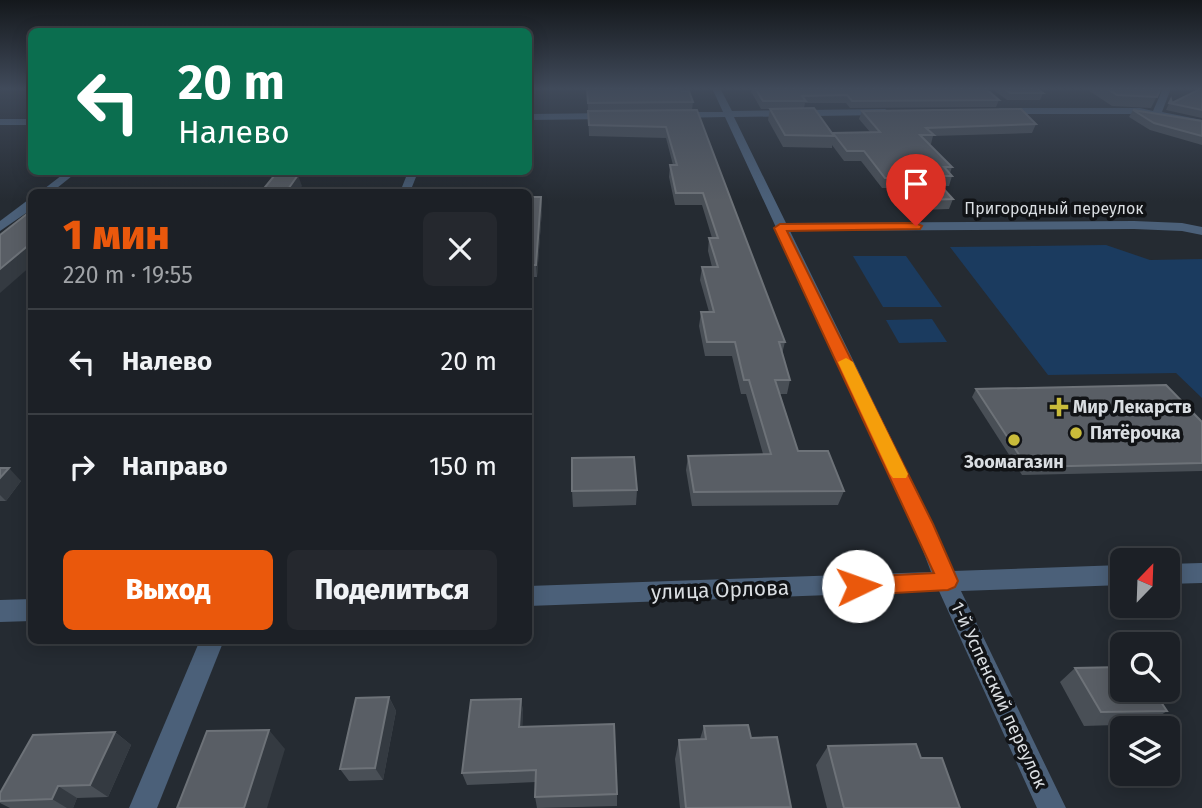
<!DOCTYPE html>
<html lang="ru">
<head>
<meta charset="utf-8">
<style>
	:root { --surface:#1c2026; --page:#25282e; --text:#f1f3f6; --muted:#a0a3a7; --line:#3a3e43; --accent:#ea580c }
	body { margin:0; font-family:"Fira Sans",sans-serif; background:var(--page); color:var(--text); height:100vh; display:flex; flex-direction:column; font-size:26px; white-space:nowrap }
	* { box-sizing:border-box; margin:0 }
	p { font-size:23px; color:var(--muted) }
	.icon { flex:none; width:38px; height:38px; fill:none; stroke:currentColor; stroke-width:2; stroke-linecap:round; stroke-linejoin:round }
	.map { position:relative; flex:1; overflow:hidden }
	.drawer { position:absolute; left:28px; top:189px; width:504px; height:455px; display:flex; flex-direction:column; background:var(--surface); border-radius:10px; box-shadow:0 4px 18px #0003,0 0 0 2px var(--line) }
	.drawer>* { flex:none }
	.top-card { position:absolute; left:28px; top:28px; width:504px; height:147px; border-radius:10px; box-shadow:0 4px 18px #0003,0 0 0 2px var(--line); background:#0b6e4f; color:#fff; overflow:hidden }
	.needle { width:46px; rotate:23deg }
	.buttons { position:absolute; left:1110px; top:548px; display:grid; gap:14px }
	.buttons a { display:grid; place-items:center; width:70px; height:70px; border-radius:10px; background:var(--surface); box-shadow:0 4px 18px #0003,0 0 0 2px var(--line); font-size:35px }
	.pin { position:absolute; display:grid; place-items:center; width:60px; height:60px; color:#fff; margin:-72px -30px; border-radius:50% 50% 50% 0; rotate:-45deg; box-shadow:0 0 7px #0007 }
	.pin .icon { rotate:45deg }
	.me { position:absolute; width:77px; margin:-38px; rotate:87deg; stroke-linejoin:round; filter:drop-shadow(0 0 5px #0008) }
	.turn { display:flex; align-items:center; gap:24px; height:147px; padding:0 35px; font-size:32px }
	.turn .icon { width:91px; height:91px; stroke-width:2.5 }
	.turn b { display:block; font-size:49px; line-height:60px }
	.round { display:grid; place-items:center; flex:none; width:74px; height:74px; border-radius:10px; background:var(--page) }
	.head { display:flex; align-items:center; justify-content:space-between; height:119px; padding:0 35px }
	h1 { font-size:42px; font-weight:800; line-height:52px; color:var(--accent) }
	.button { display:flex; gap:14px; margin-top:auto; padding:14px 35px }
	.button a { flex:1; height:80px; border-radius:10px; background:var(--accent); color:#fff; font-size:28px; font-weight:800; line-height:80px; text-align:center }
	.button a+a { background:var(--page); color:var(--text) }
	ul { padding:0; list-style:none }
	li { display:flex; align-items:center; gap:21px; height:105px; padding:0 35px; border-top:2px solid var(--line) }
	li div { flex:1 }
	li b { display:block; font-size:26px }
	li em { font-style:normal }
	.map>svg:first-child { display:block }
</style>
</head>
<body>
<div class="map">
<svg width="1202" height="808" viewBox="0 0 1202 808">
	<rect width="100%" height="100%" fill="#252b32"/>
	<!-- green -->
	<g fill="#1b3b5f">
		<path d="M1106 245 1150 260 1202 259V398L1176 373 1048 375 950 247Z"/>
		<path d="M853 256H906L942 307H883Z"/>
		<path d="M932 319 947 342 899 343 886 320Z"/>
	</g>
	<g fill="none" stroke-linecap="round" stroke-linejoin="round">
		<!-- street -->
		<g fill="#4b6079" fill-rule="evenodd">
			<path d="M712 88H720L732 111 885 109 890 112 885 115 734 117 786 223 1134 221 1182 223 1202 227V235L1182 231 1134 229 790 231 933 524 953 571 1122 565V585L961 591 1066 808H1037L939 591 528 606V586L931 572 913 524 725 117 675 118 670 115 675 112H723Z"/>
			<path d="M1163 88H1171L1162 112 1202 120V126L1140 114H1000L995 111 1000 108H1140L1153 111Z"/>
			<path d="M528 114 612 113 617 116 612 119 528 120Z"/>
			<rect x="0" y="119" width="32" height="6"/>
			<path d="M66 172H77L52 192H40Z"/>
			<path d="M408 172H418L410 192H400Z"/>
			<path d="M28 200H32V209L0 231V221Z"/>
			<path d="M1202 563V583L1167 584V564Z"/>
			<path d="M32 599V621L0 622V600Z"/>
			<path d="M200 640H224L157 808H129Z"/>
		</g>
	</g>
	<!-- wall -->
	<g fill="#494f56">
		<path d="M587 88 682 91 693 102 692 110 588 111Z"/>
		<path d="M749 88H986L999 100 996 107 850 108 846 103H805L804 108 833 133 870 132 859 119 862 111 1036 124 1032 133 933 136 931 144H929L952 167 950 173 952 176 949 186H941L953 199 949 209 920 210 903 188H882L861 161H844L832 145V148L783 147 768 120 770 109H761Z"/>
		<path d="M991 88H1036L1043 93 1040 100H1007Z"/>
		<path d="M1085 88H1161L1151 108 1112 106Z"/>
		<path d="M1202 88V118L1166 110 1171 99 1172 103Z"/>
		<path d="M697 110 785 342 782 354 790 380 787 394H780L798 451 844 491 838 505 692 506 686 470 688 456 763 454 746 394H741L732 356H705L699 326 701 312H709L700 280 702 267H712L708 251 709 238H712L702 205H675L669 177 670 165H673L666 138 589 136 588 111Z"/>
		<path d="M1133 110 1202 121V145L1150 130 1129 117Z"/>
		<path d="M338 172H373L371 176 340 177Z"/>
		<path d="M443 172H467L466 173 443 174Z"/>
		<path d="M528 197H541L542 209 537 277H528Z"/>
		<path d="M976 389 1202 422V471L1022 475 972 397Z"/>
		<path d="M0 468 21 481 6 501H0Z"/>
		<path d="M637 490 636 505 573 507 572 491Z"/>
		<path d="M1075 668 1167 711 1148 724 1084 726 1060 682Z"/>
		<path d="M389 697 396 711 383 780 349 781 340 769Z"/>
		<path d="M521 699 523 712 522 727 617 794V806L537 808 535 797 536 782 467 785 462 773Z"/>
		<path d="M704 726 751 738 791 807 790 808H680L675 759 679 740 700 739Z"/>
		<path d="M115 732 131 745 108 797 77 798 73 808H10L0 803V793Z"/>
		<path d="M828 746 921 758 960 808H827L816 765Z"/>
	</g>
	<!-- shaded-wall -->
	<g fill="#343a41">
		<path d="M298 175 302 186 298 192H286Z"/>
		<path d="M541 197 542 209 537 277 536 265Z"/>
		<path d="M30 244 32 247V265L0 293V269Z"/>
		<path d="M9 468 21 481 6 501 0 495V478Z"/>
		<path d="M389 697 396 711 383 780 375 768Z"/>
		<path d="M521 699 523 712 522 741 519 727Z"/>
		<path d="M269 730 285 749 267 808H244Z"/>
		<path d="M115 732 131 745 108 797 90 785Z"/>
		<path d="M58 786 77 798 73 808H67L52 799Z"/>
	</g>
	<!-- building -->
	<g fill="#595e65" stroke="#6d7278" stroke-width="2">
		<path d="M587 88H680L682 91H689L693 102 588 103Z"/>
		<path d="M755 88H985L999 100 852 101 847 95 802 96 806 101H763Z"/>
		<path d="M1004 88H1036L1043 93H1010Z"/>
		<path d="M1106 88H1161L1157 97 1117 95Z"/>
		<path d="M1202 88V110L1169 103 1171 99 1172 103Z"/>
		<path d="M814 108 834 136 785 135 770 109Z"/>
		<path d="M1021 109 1036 124 926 128 934 135H920L952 167H944L952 176H932L953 199 924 200 906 178H885L864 151H847L833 133 880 132 862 111Z"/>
		<path d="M697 110 785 342H779L790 380H775L798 451H828L844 491 694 492 688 456 771 454 749 380H744L735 342H707L701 312H714L702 267H718L709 238H718L703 193H676L670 165H677L666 127 589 125 588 111Z"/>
		<path d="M1133 110 1202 121V136L1154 123Z"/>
		<path d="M298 175 286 192H261L274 176Z"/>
		<path d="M528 197H541L536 265H528Z"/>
		<path d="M32 210V244H30L0 269V235Z"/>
		<path d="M1166 385 1202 422V463L1027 467 976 389Z"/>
		<path d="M634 457 637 490 572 491V458Z"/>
		<path d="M0 468H9L0 478Z"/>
		<path d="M1122 667V690H1153L1167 711 1101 712 1075 668Z"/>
		<path d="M389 697 375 768 340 769 356 698Z"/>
		<path d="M521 699 519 727 614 724 617 794 535 797 536 770 462 773 471 700Z"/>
		<path d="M748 725 751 738 777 737 791 807 686 808 679 740 706 739 704 726Z"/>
		<path d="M269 730 244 808H177L207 731Z"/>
		<path d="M115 732 90 785 58 786 52 799 0 801V793L33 735Z"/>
		<path d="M916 744 921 758H942L960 808H844L828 746Z"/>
	</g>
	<!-- sky -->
	<linearGradient id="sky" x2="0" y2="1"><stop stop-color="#14181c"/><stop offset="0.44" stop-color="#404a5a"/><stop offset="1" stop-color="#404a5a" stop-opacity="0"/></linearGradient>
	<rect width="1202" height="201" fill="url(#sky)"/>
	<!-- route -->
	<path fill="#ea580c" stroke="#983908" stroke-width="2" d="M916 223 922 226 920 229 787 231 933 524 958 581 955 587 948 590 858 595 851 592 848 586 851 580 858 577 934 573 774 228 780 224Z"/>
	<!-- slow -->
	<path fill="#f59e0b" d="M846 358 853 362 908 474 906 478H893L890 474 838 362Z"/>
	<!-- markers -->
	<g fill="#c9bb3a" stroke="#111316" stroke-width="2.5">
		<path d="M1055.5 396.5h7v7h7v7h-7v7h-7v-7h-7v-7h7z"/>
		<circle cx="1076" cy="433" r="7"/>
		<circle cx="1014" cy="440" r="7"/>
	</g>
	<g text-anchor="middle" stroke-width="7" stroke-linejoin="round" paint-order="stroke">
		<!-- far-street labels -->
		<g font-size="16" fill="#dadee2" stroke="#111316">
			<text x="1054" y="214">Пригородный переулок</text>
		</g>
		<!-- poi labels -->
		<g font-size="18" font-weight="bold" fill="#dadee2" stroke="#111316" text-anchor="start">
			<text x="1073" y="413">Мир Лекарств</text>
			<text x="1090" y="439">Пятёрочка</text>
			<text x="1014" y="468" text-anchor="middle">Зоомагазин</text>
		</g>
		<!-- street labels -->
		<g font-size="18" fill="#dadee2" stroke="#111316">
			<text transform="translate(999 695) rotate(65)" y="6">1-й Успенский переулок</text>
		</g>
		<!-- near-street labels -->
		<g font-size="21" fill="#dadee2" stroke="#111316">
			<text transform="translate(720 590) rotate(-2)" y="7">улица Орлова</text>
		</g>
	</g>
</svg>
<div class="buttons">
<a><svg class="needle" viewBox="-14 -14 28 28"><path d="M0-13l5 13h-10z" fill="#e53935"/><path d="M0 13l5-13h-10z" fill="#a0a3a7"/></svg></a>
<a><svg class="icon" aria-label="search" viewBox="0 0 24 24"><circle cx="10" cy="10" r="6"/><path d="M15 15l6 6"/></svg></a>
<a><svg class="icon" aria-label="layers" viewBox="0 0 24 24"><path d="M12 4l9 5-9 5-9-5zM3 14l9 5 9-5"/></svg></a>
</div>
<div class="pin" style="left:916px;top:226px;background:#d93025"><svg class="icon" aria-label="arrive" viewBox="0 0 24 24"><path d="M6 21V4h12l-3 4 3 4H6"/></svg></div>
<svg class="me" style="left:858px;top:586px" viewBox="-20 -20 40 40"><circle r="19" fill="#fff"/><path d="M0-13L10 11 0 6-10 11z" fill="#ea580c"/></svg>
<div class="top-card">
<div class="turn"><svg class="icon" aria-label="left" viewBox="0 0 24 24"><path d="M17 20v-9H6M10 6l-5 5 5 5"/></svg><div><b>20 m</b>Налево</div></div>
</div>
<section class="drawer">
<div class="head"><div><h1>1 мин</h1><p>220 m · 19:55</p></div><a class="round"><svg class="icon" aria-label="close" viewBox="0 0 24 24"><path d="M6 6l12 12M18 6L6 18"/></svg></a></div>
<ul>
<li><svg class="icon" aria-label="left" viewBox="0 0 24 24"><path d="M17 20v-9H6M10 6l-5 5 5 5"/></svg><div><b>Налево</b></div><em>20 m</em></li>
<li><svg class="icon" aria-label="right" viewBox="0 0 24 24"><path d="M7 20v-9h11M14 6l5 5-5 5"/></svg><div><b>Направо</b></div><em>150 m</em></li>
</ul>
<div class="button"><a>Выход</a><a>Поделиться</a></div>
</section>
</div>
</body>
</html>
